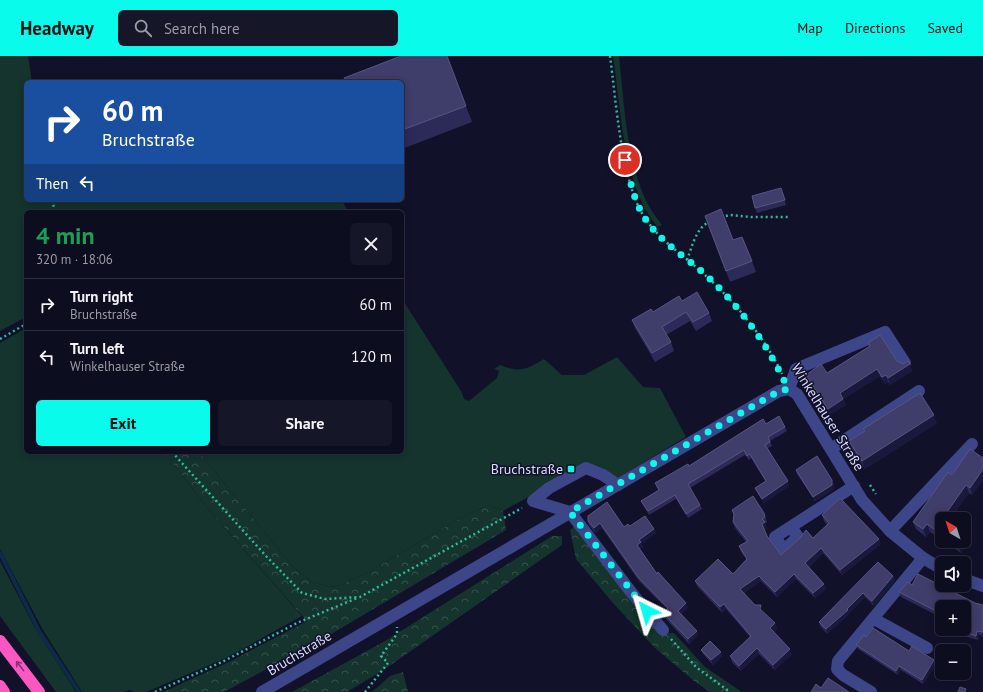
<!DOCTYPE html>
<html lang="en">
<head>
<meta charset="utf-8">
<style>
	:root { --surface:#0d0d20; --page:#161629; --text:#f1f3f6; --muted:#9a9ca5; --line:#2d2d3e; --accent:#09fbeb }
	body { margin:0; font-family:"PT Sans",sans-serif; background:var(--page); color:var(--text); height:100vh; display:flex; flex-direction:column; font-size:15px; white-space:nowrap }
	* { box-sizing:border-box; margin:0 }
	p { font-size:13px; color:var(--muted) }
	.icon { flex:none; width:22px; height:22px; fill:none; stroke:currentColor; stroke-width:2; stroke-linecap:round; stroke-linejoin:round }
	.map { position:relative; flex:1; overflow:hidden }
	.sheet { position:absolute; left:24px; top:154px; width:380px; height:244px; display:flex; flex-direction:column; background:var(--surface); border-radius:6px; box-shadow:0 2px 10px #0003,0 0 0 1px var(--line) }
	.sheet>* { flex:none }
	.guide { position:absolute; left:24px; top:24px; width:380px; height:122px; border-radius:6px; box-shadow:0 2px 10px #0003,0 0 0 1px var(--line); background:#1a4fa0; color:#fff; overflow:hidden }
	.needle { width:26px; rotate:321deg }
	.buttons { position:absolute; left:935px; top:456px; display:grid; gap:8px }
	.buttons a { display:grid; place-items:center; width:36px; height:36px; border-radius:6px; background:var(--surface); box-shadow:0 2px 10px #0003,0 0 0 1px var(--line); font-size:20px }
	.pin { position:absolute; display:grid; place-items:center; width:34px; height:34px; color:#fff; margin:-17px; border:2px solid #fff; border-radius:50%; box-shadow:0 1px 4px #0007 }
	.me { position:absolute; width:44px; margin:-22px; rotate:320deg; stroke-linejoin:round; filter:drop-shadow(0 0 3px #0008) }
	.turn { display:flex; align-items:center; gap:14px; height:84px; padding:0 12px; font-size:18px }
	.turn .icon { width:52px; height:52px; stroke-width:2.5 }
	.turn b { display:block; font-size:28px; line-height:34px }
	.then { display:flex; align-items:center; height:38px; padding:0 12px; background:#0003; gap:8px; font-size:15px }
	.round { display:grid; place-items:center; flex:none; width:42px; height:42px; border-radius:6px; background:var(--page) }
	.overview { display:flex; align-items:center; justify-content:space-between; height:68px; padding:0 12px }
	h1 { font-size:24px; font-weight:700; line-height:30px; color:#1e9e55 }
	.primary-button { display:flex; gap:8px; margin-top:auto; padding:8px 12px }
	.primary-button a { flex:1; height:46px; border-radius:6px; background:var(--accent); color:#111; font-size:16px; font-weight:700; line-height:46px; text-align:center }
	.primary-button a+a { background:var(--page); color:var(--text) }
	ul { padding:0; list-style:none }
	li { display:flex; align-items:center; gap:12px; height:52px; padding:0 12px; border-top:1px solid var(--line) }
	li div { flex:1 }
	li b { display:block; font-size:15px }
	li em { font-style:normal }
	header { display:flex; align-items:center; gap:24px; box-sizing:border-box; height:56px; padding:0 20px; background:var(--accent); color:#111 }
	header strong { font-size:19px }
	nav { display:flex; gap:22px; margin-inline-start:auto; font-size:14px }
	.search { width:280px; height:36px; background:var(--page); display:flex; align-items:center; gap:10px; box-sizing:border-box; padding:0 14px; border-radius:6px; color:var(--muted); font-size:15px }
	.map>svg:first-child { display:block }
</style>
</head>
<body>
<header>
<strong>Headway</strong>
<div class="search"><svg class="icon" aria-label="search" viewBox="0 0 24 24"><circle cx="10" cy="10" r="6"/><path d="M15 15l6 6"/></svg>Search here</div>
<nav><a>Map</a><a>Directions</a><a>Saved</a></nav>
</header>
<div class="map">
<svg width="983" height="636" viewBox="0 0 983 636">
	<defs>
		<pattern id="forest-crowns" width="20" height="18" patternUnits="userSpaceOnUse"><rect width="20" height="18" fill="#14342d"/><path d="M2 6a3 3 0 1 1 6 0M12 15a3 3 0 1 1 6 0" fill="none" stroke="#36514c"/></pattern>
	</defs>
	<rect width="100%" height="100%" fill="#11112a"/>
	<!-- green -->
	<g fill="#14342d">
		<path d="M0 0H28L32 26H26V144H342L348 156H26V261L0 275Z"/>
		<path d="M613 0H619C624 46 626 95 643 138 648 150 655 160 662 169L658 171C623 132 621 51 613 0Z"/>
		<path d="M402 243 461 335 464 343 469 345 497 322 499 315 494 313 500 309C521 317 525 314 544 303L562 319H584L617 301 643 331 660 332 686 381 618 422 586 409 503 455 489 449 464 460 365 518 334 531 314 527 294 512 199 396H402Z"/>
		<path d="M26 272V396H164L210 455 302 560 226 602 146 636H133L130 634 123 636H82L43 574 0 493V287Z"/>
		<path d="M0 505 35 572 76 636H56L0 560Z"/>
	</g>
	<!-- forest -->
	<g fill="url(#forest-crowns)">
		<path d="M164 396H199L294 512 314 527 334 531 365 518 464 460 489 449 503 455 506 474 328 580 224 636H163L229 606 307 565 210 455Z"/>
		<path d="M575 470 661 578 674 577 705 611 742 636H710L694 625 655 592 613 547 576 503 570 474Z"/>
		<path d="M552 480H562V489L385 613 347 636H292L385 585Z"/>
		<path d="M403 616 408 636H372L390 620Z"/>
	</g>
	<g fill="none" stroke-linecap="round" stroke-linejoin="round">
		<!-- stream -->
		<path stroke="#0c2c48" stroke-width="4" d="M0 497 39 575 79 636"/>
		<!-- path -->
		<g stroke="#32ba9c" stroke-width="2.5" stroke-dasharray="2 3" stroke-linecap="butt">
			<path d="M610 0C616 44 621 123 643 159 659 185 685 200 706 220 734 245 766 283 782 318"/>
			<path d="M52 144 55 156"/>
			<path d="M721 161 730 159 751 161H788"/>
			<path d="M687 204C692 191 696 172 709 166"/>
			<path d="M0 283 26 268"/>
			<path d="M172 396 266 500 302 537 325 543 360 541 522 452"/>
			<path d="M870 429 876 438"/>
			<path d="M949 501 961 507"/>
			<path d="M671 583 696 611 730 636"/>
			<path d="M155 636 224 605 297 567 357 542"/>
			<path d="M365 636 388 607 381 600 397 578V571"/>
		</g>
		<!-- minor -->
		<g stroke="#3d4688" stroke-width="12">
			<path d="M789 333 797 338 862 444 890 475 923 502 942 513"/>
			<path d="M789 333 796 313 885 276 905 307"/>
			<path d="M831 393 919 335"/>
			<path d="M570 456 631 536 663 574"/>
			<path d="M570 456 533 445 549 432 586 412 603 419 618 429"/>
			<path d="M791 471 798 481 784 494 775 481 854 430"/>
			<path d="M890 475 972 388"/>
			<path d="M964 523 983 530"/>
			<path d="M874 563 927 592"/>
			<path d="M262 636 779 335 789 333"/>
			<path d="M871 636 843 619 837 613 838 605 923 502"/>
		</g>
		<!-- highway -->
		<g stroke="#fd57c2" stroke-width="12">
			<path d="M0 585 39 636"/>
			<path d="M0 630 4 636"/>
		</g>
	</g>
	<!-- wall -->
	<g fill="#2c2a57">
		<path d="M447 0 472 66 402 93V26Z"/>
		<path d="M783 137 786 149 757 157 755 152Z"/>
		<path d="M709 171 733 184 752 205 756 216 730 226Z"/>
		<path d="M682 245 709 257 712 265 696 275 690 265 666 279 671 286 674 295 655 306 635 272 632 264Z"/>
		<path d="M868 287 903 308H910L912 315 890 329 888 326 885 328 880 320 843 343 846 349 830 359 808 326 806 319 827 317 870 290Z"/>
		<path d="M937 367 865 413 852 393 849 385 864 376 863 373Z"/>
		<path d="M766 368 785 371 787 375 770 385 772 390 768 392 789 430 764 447 757 436 755 432 766 426 751 402 749 404 745 399 690 432 700 449 702 453 688 462 676 443 649 459 643 449 641 445 659 434 655 427 689 410Z"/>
		<path d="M983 402V424L972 439 969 437 950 463H942V484L930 476 926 481 916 473 913 466 952 419Z"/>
		<path d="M796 414 834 429V433L815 445 797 418Z"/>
		<path d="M732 454 764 457 767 466 765 468 767 472 764 473 767 480 781 499 813 482 827 469 824 465 822 459 881 488 842 519 823 497 809 511 824 528 826 533 815 542 796 523 777 541 761 525 744 537 755 549 775 567 777 573 774 576 792 598 775 614 759 598 741 615 732 606 730 600 750 581 726 553 722 557 697 530 695 525 733 518 747 504 741 496 739 490 746 486 735 472 733 466 734 460Z"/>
		<path d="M588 465 624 471 630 470 654 473 656 477 641 488 643 491 639 493 657 518 688 551 681 558 697 575 698 579 689 588 664 561 663 557 667 553 639 525 602 472 595 477 589 469Z"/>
		<path d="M965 480 968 487 961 497 943 485H964Z"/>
		<path d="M878 506 893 520 895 525 874 550 865 541 849 557V558L827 578 820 570 819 566Z"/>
		<path d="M912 529 975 547 983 549V580L979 579 978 584 964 580 962 575 964 573V551H942V562L901 541 899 536Z"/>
		<path d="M866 581 909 595 934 604 936 609 923 628 901 614 898 619 858 593 856 589Z"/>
		<path d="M701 594 721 596 722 600 713 609 703 598Z"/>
	</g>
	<!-- shaded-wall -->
	<g fill="#19183d">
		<path d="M910 308 912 315 890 329 888 322Z"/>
		<path d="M877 313 880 320 843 343 846 349 830 359 828 353 840 337Z"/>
		<path d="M886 319 888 326 885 328 882 321Z"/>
		<path d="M934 359 937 367 865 413 862 405Z"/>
		<path d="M983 413V424L972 439 970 432Z"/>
		<path d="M832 424 834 429V433L815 445 813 441Z"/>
		<path d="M788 425 789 430 764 447 762 443Z"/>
		<path d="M966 429 969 437 950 463H942Z"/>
		<path d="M765 466 767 472 763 474 762 468Z"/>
		<path d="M600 467 602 472 595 477 594 472Z"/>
		<path d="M927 468 930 476 926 481 923 473Z"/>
		<path d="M654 473 656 477 641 488 643 491 638 493 637 489 639 484Z"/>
		<path d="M965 480 968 487 961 497 958 490 961 485H964V481Z"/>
		<path d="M879 483 881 488 842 519 840 514Z"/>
		<path d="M821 492 823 497 807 512 805 507Z"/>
		<path d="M794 518 796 523 777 541 775 536Z"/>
		<path d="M759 520 761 525 742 538 740 533Z"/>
		<path d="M893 520 895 525 874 550 872 545Z"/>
		<path d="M824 528 826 533 815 542 813 537Z"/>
		<path d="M863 537 865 541 849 557V558L827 578 826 573Z"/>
		<path d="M686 547 688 551 680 559 678 555Z"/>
		<path d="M724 548 726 553 722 557 720 551Z"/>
		<path d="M775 567 777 573 772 577 770 572Z"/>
		<path d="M697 575 698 579 689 588 688 583Z"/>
		<path d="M977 575 979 579 978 584 976 580Z"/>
		<path d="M757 592 759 598 741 615 739 610Z"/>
		<path d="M790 593 792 598 775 614 773 609Z"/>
		<path d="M721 596 722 600 713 609 711 604Z"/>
		<path d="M934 604 936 609 923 628 922 624Z"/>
		<path d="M899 610 901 614 898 619 896 615Z"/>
	</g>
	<!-- building -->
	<g fill="#3f3d69" stroke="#575680">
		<path d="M401 0H447L466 50 402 74V26H346L344 22Z"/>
		<path d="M781 132 785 144 755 152 752 140Z"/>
		<path d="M721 153 733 184 742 181 752 205 726 215 705 160Z"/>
		<path d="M697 236 709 257 693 266 686 256 662 271 671 286 652 297 632 264 651 253 653 256 679 240 682 245Z"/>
		<path d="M880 279 897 305 903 308 908 305 910 308 888 322 886 319 882 321 877 313 840 337 843 343 828 353 806 319 821 308 827 317 870 290 868 287Z"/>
		<path d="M920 337 934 359 862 405 849 385 865 375 863 373Z"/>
		<path d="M779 360 785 371 768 381 770 386 765 389 788 425 762 443 755 432 766 425 750 398 747 400 744 394 688 428 700 449 686 458 675 439 648 455 641 445 659 434 655 427 688 408 689 410 763 363 766 368Z"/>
		<path d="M970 393 983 402V413L970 432 966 429 942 463V479L927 468 923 473 913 466 948 416 952 419Z"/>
		<path d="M817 400 832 424V429L813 441 796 414Z"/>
		<path d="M753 440 764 457 765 461 762 463 765 466 762 468 767 480 781 499 801 481 806 474 813 482 829 467 822 459 840 442 879 483 840 514 821 492 805 507 824 528 813 537 794 518 775 536 759 520 740 533 755 549H761L760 553 775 567 770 572 790 593 773 609 757 592 739 610 730 600 751 580 724 548 720 551 695 525 718 503 733 518 747 503 739 490 748 485 733 466 734 458 732 454Z"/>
		<path d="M607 446 624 471 628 468 630 470 645 460 654 473 639 484 641 486 637 489 657 518 658 516 686 547 678 555 697 575 688 583 663 557 668 552 638 521 600 467 594 472 588 465V460Z"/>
		<path d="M951 485H961L958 490Z"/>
		<path d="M878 506 893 520 872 545 863 537 847 553 848 554 826 573 819 566Z"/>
		<path d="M918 518 975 547 983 549V576L977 575 976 580 962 575 963 573H964L965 570 964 569V551H942V558L899 536 908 526 912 529Z"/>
		<path d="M873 572 909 595 912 590 934 604 922 624 899 610 896 615 856 589 864 579 866 581Z"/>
		<path d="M710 585 721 596 711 604 701 594Z"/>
		<path d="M828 622 849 636H811L816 628 821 632Z"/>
		<path d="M960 631 966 633 965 636H958Z"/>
	</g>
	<!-- one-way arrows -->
	<defs><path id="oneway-shaft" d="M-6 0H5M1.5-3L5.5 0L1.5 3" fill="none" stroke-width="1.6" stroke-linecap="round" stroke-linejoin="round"/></defs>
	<use stroke="#873476" href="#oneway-shaft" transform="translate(20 610) rotate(-128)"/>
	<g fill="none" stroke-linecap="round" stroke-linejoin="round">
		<!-- route -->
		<path stroke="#09fbeb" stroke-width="7" stroke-dasharray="0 12.6" d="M625 104C630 123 633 142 643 159 658 185 685 200 707 220 741 252 769 290 788 333L779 335 570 456 647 555"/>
	</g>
	<!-- markers -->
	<rect fill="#09fbeb" stroke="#11112a" stroke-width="1.5" x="567" y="409" width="8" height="8" rx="2"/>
	<g text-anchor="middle" stroke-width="3" stroke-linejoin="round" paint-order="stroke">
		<!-- street labels -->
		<g font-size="14" fill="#dadcfe" stroke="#11112a">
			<text transform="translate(828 361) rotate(58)" y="5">Winkelhauser Straße</text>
			<text transform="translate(299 597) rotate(-31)" y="5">Bruchstraße</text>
		</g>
		<!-- poi labels -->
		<g font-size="14" fill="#dadcfe" stroke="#11112a" text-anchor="end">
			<text x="563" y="418">Bruchstraße</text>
		</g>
	</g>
</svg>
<div class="buttons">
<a><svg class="needle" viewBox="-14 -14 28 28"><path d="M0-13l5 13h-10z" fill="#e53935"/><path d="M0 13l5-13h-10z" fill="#9a9ca5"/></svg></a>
<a><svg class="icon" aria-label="sound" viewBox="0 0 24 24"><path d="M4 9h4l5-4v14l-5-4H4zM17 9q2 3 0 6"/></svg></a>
<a>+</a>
<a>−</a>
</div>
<div class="pin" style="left:625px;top:104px;background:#d93025"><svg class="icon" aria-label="arrive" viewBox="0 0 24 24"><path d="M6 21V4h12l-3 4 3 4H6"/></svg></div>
<svg class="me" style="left:647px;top:555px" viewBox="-20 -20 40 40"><path d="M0-17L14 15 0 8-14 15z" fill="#09fbeb" stroke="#fff" stroke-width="4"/></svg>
<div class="guide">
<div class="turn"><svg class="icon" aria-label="right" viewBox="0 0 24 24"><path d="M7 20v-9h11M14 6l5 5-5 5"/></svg><div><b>60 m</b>Bruchstraße</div></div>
<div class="then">Then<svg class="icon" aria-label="left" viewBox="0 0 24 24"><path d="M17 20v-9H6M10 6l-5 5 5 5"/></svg></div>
</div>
<section class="sheet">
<div class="overview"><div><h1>4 min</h1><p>320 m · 18:06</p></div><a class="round"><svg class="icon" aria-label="close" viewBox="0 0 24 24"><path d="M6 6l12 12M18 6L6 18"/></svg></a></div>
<ul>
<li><svg class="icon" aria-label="right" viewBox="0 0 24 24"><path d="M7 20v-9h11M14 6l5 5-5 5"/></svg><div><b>Turn right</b><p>Bruchstraße</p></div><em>60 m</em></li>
<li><svg class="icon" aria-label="left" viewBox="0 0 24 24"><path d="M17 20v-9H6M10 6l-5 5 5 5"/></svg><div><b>Turn left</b><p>Winkelhauser Straße</p></div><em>120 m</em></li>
</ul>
<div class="primary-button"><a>Exit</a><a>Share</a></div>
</section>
</div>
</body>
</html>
